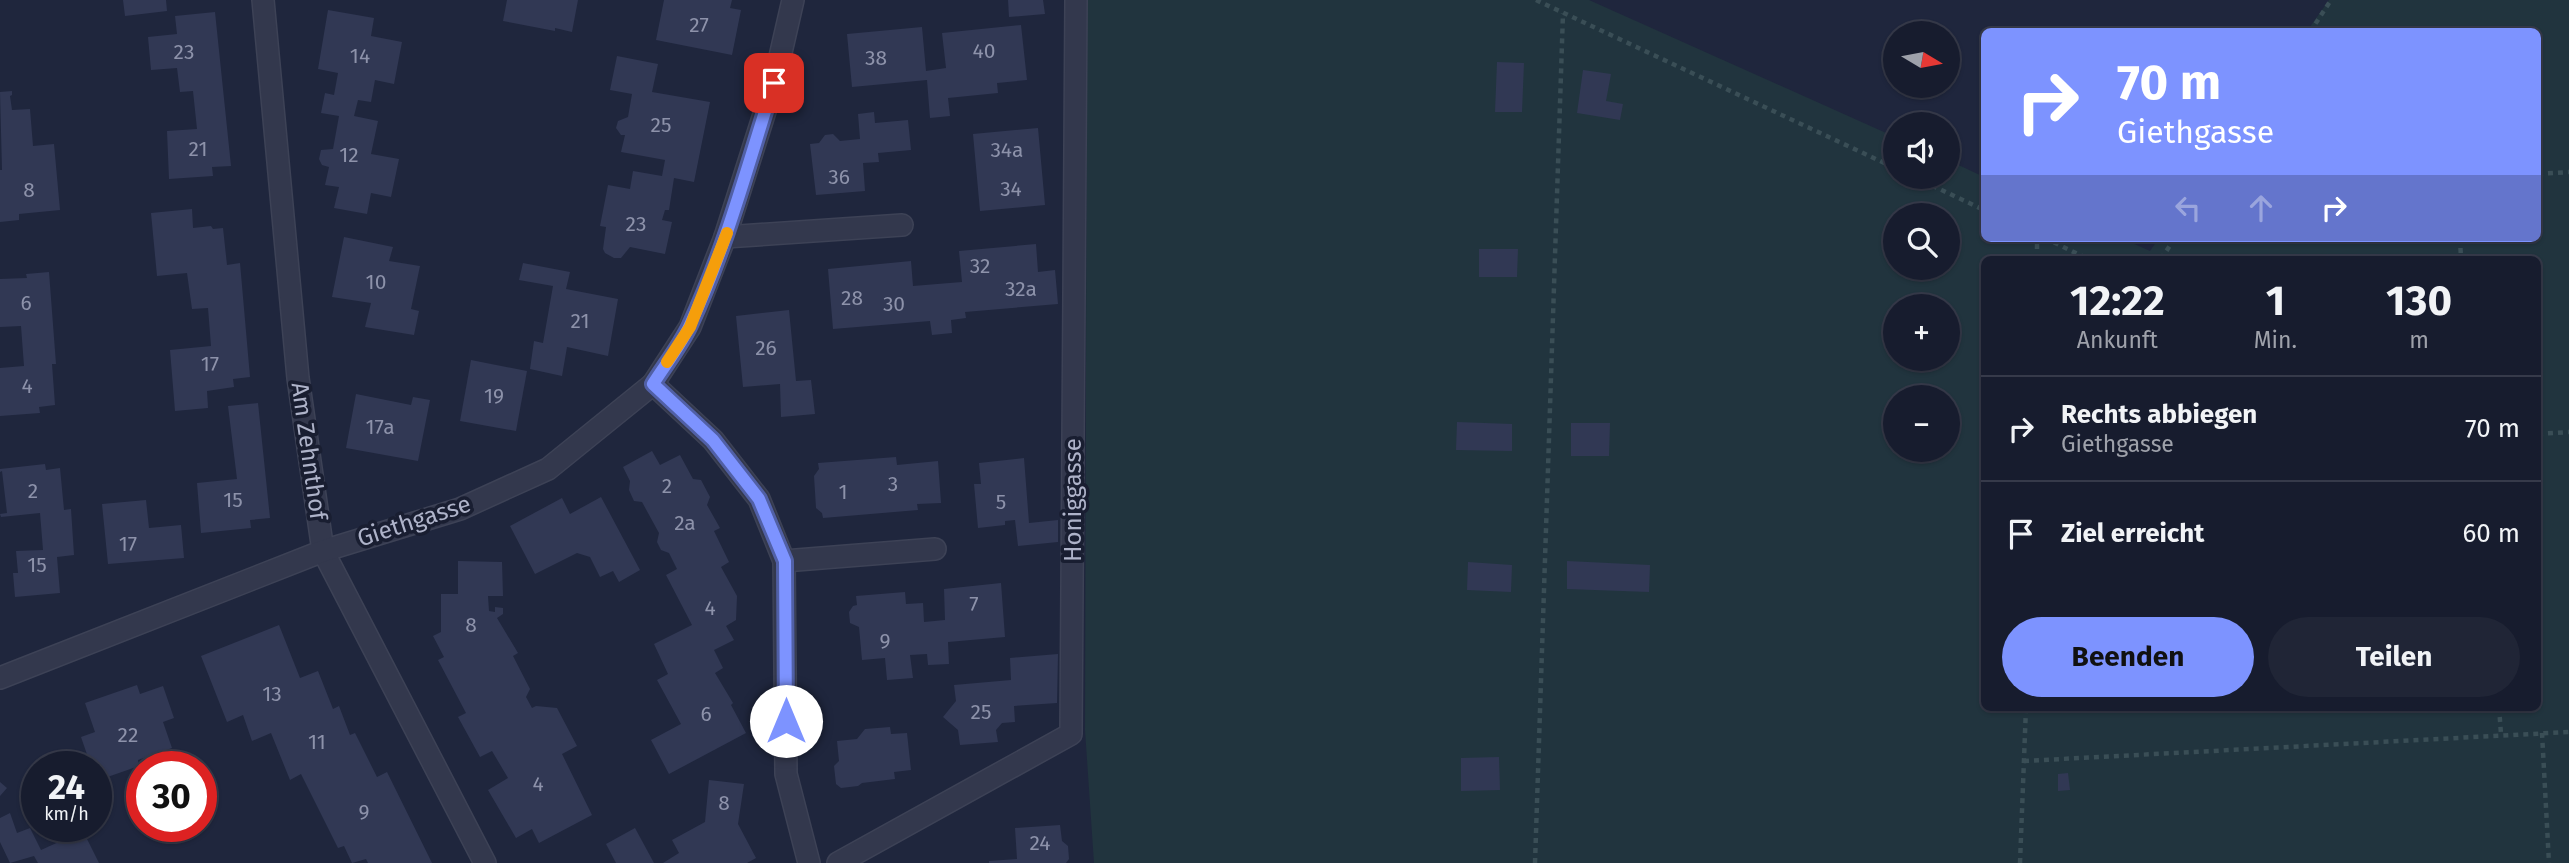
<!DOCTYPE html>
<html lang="de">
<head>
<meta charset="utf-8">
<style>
	:root { --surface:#171c2e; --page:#202536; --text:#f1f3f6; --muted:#9ea1aa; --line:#363a4a; --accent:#7d93ff }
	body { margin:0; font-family:"Fira Sans",sans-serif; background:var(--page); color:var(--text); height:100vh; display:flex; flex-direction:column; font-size:26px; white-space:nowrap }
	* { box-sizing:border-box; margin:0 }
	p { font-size:23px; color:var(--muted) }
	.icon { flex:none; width:38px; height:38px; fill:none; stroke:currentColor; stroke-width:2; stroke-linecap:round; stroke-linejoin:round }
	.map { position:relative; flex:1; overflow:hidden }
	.drawer { position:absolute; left:1981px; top:256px; width:560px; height:455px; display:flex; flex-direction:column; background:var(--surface); border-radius:10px; box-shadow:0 2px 5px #0004,0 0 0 2px var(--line) }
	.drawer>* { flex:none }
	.banner { position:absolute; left:1981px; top:28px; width:560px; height:214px; border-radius:10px; box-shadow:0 2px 5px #0004,0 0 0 2px var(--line); background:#7d93ff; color:#fff; overflow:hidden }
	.needle { width:46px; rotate:100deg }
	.controls { position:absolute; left:1883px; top:21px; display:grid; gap:14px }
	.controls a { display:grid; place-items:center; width:77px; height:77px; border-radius:50%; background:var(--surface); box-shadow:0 2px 5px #0004,0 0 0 2px var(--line); font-size:35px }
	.speed { position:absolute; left:21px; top:751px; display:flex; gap:14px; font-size:35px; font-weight:700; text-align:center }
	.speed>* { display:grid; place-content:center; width:91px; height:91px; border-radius:50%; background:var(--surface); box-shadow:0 2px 5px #0004,0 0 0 2px var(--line); line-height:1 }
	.speed small { font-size:18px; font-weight:400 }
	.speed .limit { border:10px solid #d22; background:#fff; color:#111 }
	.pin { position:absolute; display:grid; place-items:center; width:60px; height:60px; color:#fff; margin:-30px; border-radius:14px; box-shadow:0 4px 10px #0006 }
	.me { position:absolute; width:77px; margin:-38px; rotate:0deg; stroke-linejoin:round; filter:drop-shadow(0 0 5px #0008) }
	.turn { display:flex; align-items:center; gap:24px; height:147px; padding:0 21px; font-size:32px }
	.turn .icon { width:91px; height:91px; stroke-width:2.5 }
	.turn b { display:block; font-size:49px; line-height:60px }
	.lanes { display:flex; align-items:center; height:66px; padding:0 21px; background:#0003; justify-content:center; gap:35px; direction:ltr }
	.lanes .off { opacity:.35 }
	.eta { display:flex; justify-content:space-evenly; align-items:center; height:119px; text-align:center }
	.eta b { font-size:42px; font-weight:700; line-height:49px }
	.cta { display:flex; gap:14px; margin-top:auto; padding:14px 21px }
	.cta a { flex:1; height:80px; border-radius:42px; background:var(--accent); color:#111; font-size:28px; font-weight:700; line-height:80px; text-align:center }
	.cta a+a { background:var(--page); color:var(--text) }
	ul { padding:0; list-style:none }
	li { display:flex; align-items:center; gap:21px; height:105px; padding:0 21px; border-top:2px solid var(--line) }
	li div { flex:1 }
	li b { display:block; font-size:26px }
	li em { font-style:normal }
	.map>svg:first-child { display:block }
</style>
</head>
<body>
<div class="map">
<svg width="2569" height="863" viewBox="0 0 2569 863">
	<rect width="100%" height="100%" fill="#1f263d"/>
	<!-- green -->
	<path fill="#21343e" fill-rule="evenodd" d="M1087 0H1589L1895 137V177H1948V160L1984 177V238H2121L2150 251 2159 238H2538V32L2307 31 2329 0H2569V863H1094L1085 730ZM1895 215H1948V268H1895ZM1984 259H2538V707H1984ZM1895 306H1948V359H1895ZM1895 397H1948V450H1895Z"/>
	<!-- building -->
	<g fill="#313854">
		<path d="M123 0H166L167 11 125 16Z"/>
		<path d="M507 0H578L572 32 555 28V31L503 21Z"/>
		<path d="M664 0H732L730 8 741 10 732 55 656 40Z"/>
		<path d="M1008 0H1043L1045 14 1009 17Z"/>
		<path d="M328 10 374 18 371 36 402 42 394 84 375 80 371 102 358 100 354 116 378 121 371 154 399 159 391 197 371 193 367 214 334 208 339 187 325 185 329 167 322 165 319 159 321 150 333 149 339 116 321 113 325 93 334 95 338 73 318 69Z"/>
		<path d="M215 12 231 166 212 167 213 176 169 179 167 131 197 129 193 91 180 92 177 68 151 70 148 37 177 34 175 16Z"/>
		<path d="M1021 25 1027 80 997 83 998 93 948 98 950 116 930 118 927 80 852 87 847 34 922 27 926 71 946 68 942 33Z"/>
		<path d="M617 56 658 64 652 92 710 102 694 182 674 178 669 210H665L662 220 672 222 665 254 630 247 621 258H614L605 253 603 249 606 227 600 226 608 185 630 189 633 171 662 176 665 160 621 152 625 135H621L616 128 618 121 628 117 632 94 610 90Z"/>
		<path d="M1497 62 1524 63 1522 112H1495Z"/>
		<path d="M1583 70 1611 74 1606 101 1623 104 1620 120 1577 113Z"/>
		<path d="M12 91V95L10 96 12 110 30 109 33 146 54 144 60 210 19 214V220L0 222V170H2L0 92Z"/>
		<path d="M874 112 875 123 908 120 911 150 878 153 879 162 863 163 865 191 816 195 810 144 819 143 825 135 833 134 840 141 860 139 858 114Z"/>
		<path d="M1038 128 1045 205 980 211 973 134Z"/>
		<path d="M192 209 193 228 211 226 213 229 223 228 227 265 240 263 250 377 233 379 234 387 207 391 208 408 175 411 170 350 211 346 208 308 192 309 187 273 157 276 151 213Z"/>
		<path d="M344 237 393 247 389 261 420 266 411 309 419 311 414 335 365 327 371 303 332 297Z"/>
		<path d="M1036 244 1038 272 1055 270 1058 304 965 312 966 318 951 320 952 333 932 335 930 321 833 329 828 269 911 261 913 286 962 282 959 251Z"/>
		<path d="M1479 249H1518L1517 277H1479Z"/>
		<path d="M523 263 570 272 566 289 618 299 608 356 567 347 562 376 530 369 534 341 543 343 553 286 519 280Z"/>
		<path d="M49 272 56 364H52L55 405 39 407 40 413 0 416V368L24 366 21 326 0 327V279L27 278 26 274Z"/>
		<path d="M789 310 796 381 811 380 815 414 781 417 780 384 743 387 736 316Z"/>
		<path d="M471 360 527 371 516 431 460 421Z"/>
		<path d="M356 394 411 405 413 397 430 400 418 461 346 448Z"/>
		<path d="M258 403 270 518 250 520 251 528 201 533 197 483 237 479 228 406Z"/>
		<path d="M1457 422 1512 424V451L1456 450Z"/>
		<path d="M1571 423H1610L1609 456H1571Z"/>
		<path d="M652 451 660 465 680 455 693 479 701 480 710 497 707 505 720 528 714 531 729 562 721 567 737 596 736 620 726 626 734 640 714 650 723 668 715 673 733 703 731 705 746 733 669 774 651 740 681 724 657 680 668 674 654 644 692 625 666 575 677 569 669 553 661 550 657 542 659 533 642 502 634 501 629 490 630 481 623 467Z"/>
		<path d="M896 457 897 465 938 461 941 503 917 504 918 510 823 518 822 513 816 508 814 476 819 469 818 463Z"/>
		<path d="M1024 458 1029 523 1058 520V542L1018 546 1015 520 1005 521V525L978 528 974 484H981L979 463Z"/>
		<path d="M45 464 46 470 60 468 64 510 71 509 74 555 57 557 60 593 15 597 13 573H18L16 551 43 550 40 513 1 517 0 514 7 513 2 471 0 472V469Z"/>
		<path d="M601 497 640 570 619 582 613 571 600 577 590 557 577 553 535 574 510 526 562 498 570 514Z"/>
		<path d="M146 500 149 528 181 525 184 558 108 564 102 504Z"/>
		<path d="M458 561 502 562 503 596H488L489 611 495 612V607L503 608V614L497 618 518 653 513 656 530 689 526 697 532 708 536 706 557 708 577 746 562 754 592 815 539 843 532 829 516 838 488 790 508 778 492 751 480 757 458 717 466 713 438 660 444 657 433 636 441 632V594H458Z"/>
		<path d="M1567 561 1650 565 1649 592 1567 589Z"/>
		<path d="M1468 562 1512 565 1511 592 1467 590Z"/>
		<path d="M1001 583 1005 637 948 642 949 664 928 665 927 654 910 655 913 678 887 680 885 658 862 660 859 627 850 623 849 612 853 606 857 605 856 596 905 592 906 604 923 603 924 622 945 620 944 589Z"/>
		<path d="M279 625 300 678 318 671 333 709 339 706 350 735 355 733 377 777 387 772 432 863H368L366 859 352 863 344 846 338 848 301 774 290 780 271 733 252 741 243 715 227 722 201 656Z"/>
		<path d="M1058 654 1057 703 1014 706 1015 722 1002 723 996 730 998 742 960 745 958 730 943 717 956 701 954 685 1011 680 1010 658Z"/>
		<path d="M137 685 140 694 163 686 174 718 163 722 172 748 138 760 139 766 96 781V766H91L81 737 95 732 85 703Z"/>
		<path d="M890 727 891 734 907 733 911 770 894 772 895 779 862 783 858 786 841 788 836 784 834 766 839 761 837 741 857 739 865 729Z"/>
		<path d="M1499 757 1500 790 1461 791V758Z"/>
		<path d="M2068 773 2070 790 2058 791V774Z"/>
		<path d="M709 780 744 784 738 824 756 858 747 863H663L679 853 672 840 705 822Z"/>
		<path d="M0 782 7 788 0 796Z"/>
		<path d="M10 813 17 833 30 828 41 850 83 831 99 863H38L34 856 10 863 0 842V818Z"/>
		<path d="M1060 825 1062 841 1068 846 1069 859 1066 863H989V861L1017 859 1015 828Z"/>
		<path d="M635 828 654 863H616L606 844Z"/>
	</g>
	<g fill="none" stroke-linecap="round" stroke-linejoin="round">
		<!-- minor casing -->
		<g stroke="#3d4256" stroke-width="24">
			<g id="minor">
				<path d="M263 0 298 378 323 551 485 863"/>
				<path d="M725 237 902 225"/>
				<path d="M653 384 713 440 759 499 784 561 786 774 809 863"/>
				<path d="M784 561 935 549"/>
				<path d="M0 678 323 551 460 509 548 469 653 384 690 327 725 237 774 83 793 0"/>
				<path d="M838 863 1071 734 1076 0"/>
			</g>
		</g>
		<!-- path -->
		<g stroke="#3a4e56" stroke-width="4.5" stroke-dasharray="5 5" stroke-linecap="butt">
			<path d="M1536 0 1895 168"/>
			<path d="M2310 32 2331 0"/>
			<path d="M2538 174 2569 172"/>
			<path d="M1914 177 1984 210"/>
			<path d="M2045 238 2088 259"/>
			<path d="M2460 238 2461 259"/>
			<path d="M2037 259V238"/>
			<path d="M2161 259 2175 238"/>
			<path d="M2538 434 2569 432"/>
			<path d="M2499 707 2501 734"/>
			<path d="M2542 733 2549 863"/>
			<path d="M2024 761 2569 732"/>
			<path d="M1535 863 1563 13"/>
			<path d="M2020 863 2026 707"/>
		</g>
		<!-- minor -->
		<use href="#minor" stroke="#33384d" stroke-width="21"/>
	</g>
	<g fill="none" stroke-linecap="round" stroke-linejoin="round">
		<!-- route casing -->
		<g stroke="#5160a6" stroke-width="18">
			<path id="route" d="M774 83C748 164 726 248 690 325 681 345 665 365 653 384L713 440 759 499 785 561 786 721"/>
		</g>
		<!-- route -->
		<use href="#route" stroke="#7d93ff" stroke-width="12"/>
		<!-- slow -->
		<path stroke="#f59e0b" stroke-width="12" d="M667 362 690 327 727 233"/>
	</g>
	<g text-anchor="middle" stroke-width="7" stroke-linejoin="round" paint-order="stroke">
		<!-- number labels -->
		<g font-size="21" fill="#8d92aa">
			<text x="699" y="32">27</text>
			<text x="984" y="58">40</text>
			<text x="184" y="59">23</text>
			<text x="360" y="63">14</text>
			<text x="876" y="65">38</text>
			<text x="661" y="132">25</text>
			<text x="198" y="156">21</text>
			<text x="1007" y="157">34a</text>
			<text x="349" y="162">12</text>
			<text x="839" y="184">36</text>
			<text x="1011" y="196">34</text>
			<text x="29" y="197">8</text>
			<text x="636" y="231">23</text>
			<text x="980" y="273">32</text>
			<text x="376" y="289">10</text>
			<text x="1021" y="296">32a</text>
			<text x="852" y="305">28</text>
			<text x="26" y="310">6</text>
			<text x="894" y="311">30</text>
			<text x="580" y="328">21</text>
			<text x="766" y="355">26</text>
			<text x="210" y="371">17</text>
			<text x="27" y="393">4</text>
			<text x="494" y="403">19</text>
			<text x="380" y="434">17a</text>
			<text x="893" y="491">3</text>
			<text x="667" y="493">2</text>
			<text x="33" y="498">2</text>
			<text x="843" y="499">1</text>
			<text x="233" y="507">15</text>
			<text x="1001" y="509">5</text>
			<text x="685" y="530">2a</text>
			<text x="128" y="551">17</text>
			<text x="37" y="572">15</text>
			<text x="974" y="611">7</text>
			<text x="710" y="615">4</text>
			<text x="471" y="632">8</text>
			<text x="885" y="648">9</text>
			<text x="272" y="701">13</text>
			<text x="981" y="719">25</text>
			<text x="706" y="721">6</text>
			<text x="128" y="742">22</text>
			<text x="317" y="749">11</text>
			<text x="538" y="791">4</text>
			<text x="724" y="810">8</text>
			<text x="364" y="819">9</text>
			<text x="1040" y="850">24</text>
		</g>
		<!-- street labels -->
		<g font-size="24" fill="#aeb3c9" stroke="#191e31">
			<text transform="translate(309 451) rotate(82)" y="8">Am Zehnthof</text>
			<text transform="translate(1073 500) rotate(-90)" y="8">Honiggasse</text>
			<text transform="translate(414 521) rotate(-18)" y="8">Giethgasse</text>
		</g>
	</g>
</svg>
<div class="controls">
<a><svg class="needle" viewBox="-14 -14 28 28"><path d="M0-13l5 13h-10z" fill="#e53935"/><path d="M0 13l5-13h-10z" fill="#9ea1aa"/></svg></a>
<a><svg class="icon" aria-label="sound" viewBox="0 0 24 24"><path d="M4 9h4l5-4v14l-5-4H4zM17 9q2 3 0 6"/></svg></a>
<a><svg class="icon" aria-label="search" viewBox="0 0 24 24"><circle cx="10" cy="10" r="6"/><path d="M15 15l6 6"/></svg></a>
<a>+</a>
<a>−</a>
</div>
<div class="speed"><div>24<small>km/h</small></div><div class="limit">30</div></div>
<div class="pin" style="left:774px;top:83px;background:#d93025"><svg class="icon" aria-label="arrive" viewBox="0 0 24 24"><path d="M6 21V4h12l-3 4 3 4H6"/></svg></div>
<svg class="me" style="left:786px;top:721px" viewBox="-20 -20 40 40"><circle r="19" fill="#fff"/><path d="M0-13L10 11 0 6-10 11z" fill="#7d93ff"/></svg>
<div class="banner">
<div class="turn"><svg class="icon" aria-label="right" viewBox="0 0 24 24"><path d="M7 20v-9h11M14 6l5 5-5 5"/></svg><div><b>70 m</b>Giethgasse</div></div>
<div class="lanes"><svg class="icon off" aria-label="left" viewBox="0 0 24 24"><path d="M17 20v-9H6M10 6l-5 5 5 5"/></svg><svg class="icon off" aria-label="ahead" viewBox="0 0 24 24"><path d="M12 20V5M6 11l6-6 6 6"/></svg><svg class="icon" aria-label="right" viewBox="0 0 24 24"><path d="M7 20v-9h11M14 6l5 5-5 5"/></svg></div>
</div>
<section class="drawer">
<div class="eta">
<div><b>12:22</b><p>Ankunft</p></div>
<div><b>1</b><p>Min.</p></div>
<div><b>130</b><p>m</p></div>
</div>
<ul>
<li><svg class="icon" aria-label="right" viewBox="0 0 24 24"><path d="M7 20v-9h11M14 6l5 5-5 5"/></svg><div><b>Rechts abbiegen</b><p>Giethgasse</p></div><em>70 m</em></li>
<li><svg class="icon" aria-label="arrive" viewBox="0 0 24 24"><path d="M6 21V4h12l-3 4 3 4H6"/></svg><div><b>Ziel erreicht</b></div><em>60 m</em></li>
</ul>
<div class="cta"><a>Beenden</a><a>Teilen</a></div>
</section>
</div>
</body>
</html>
